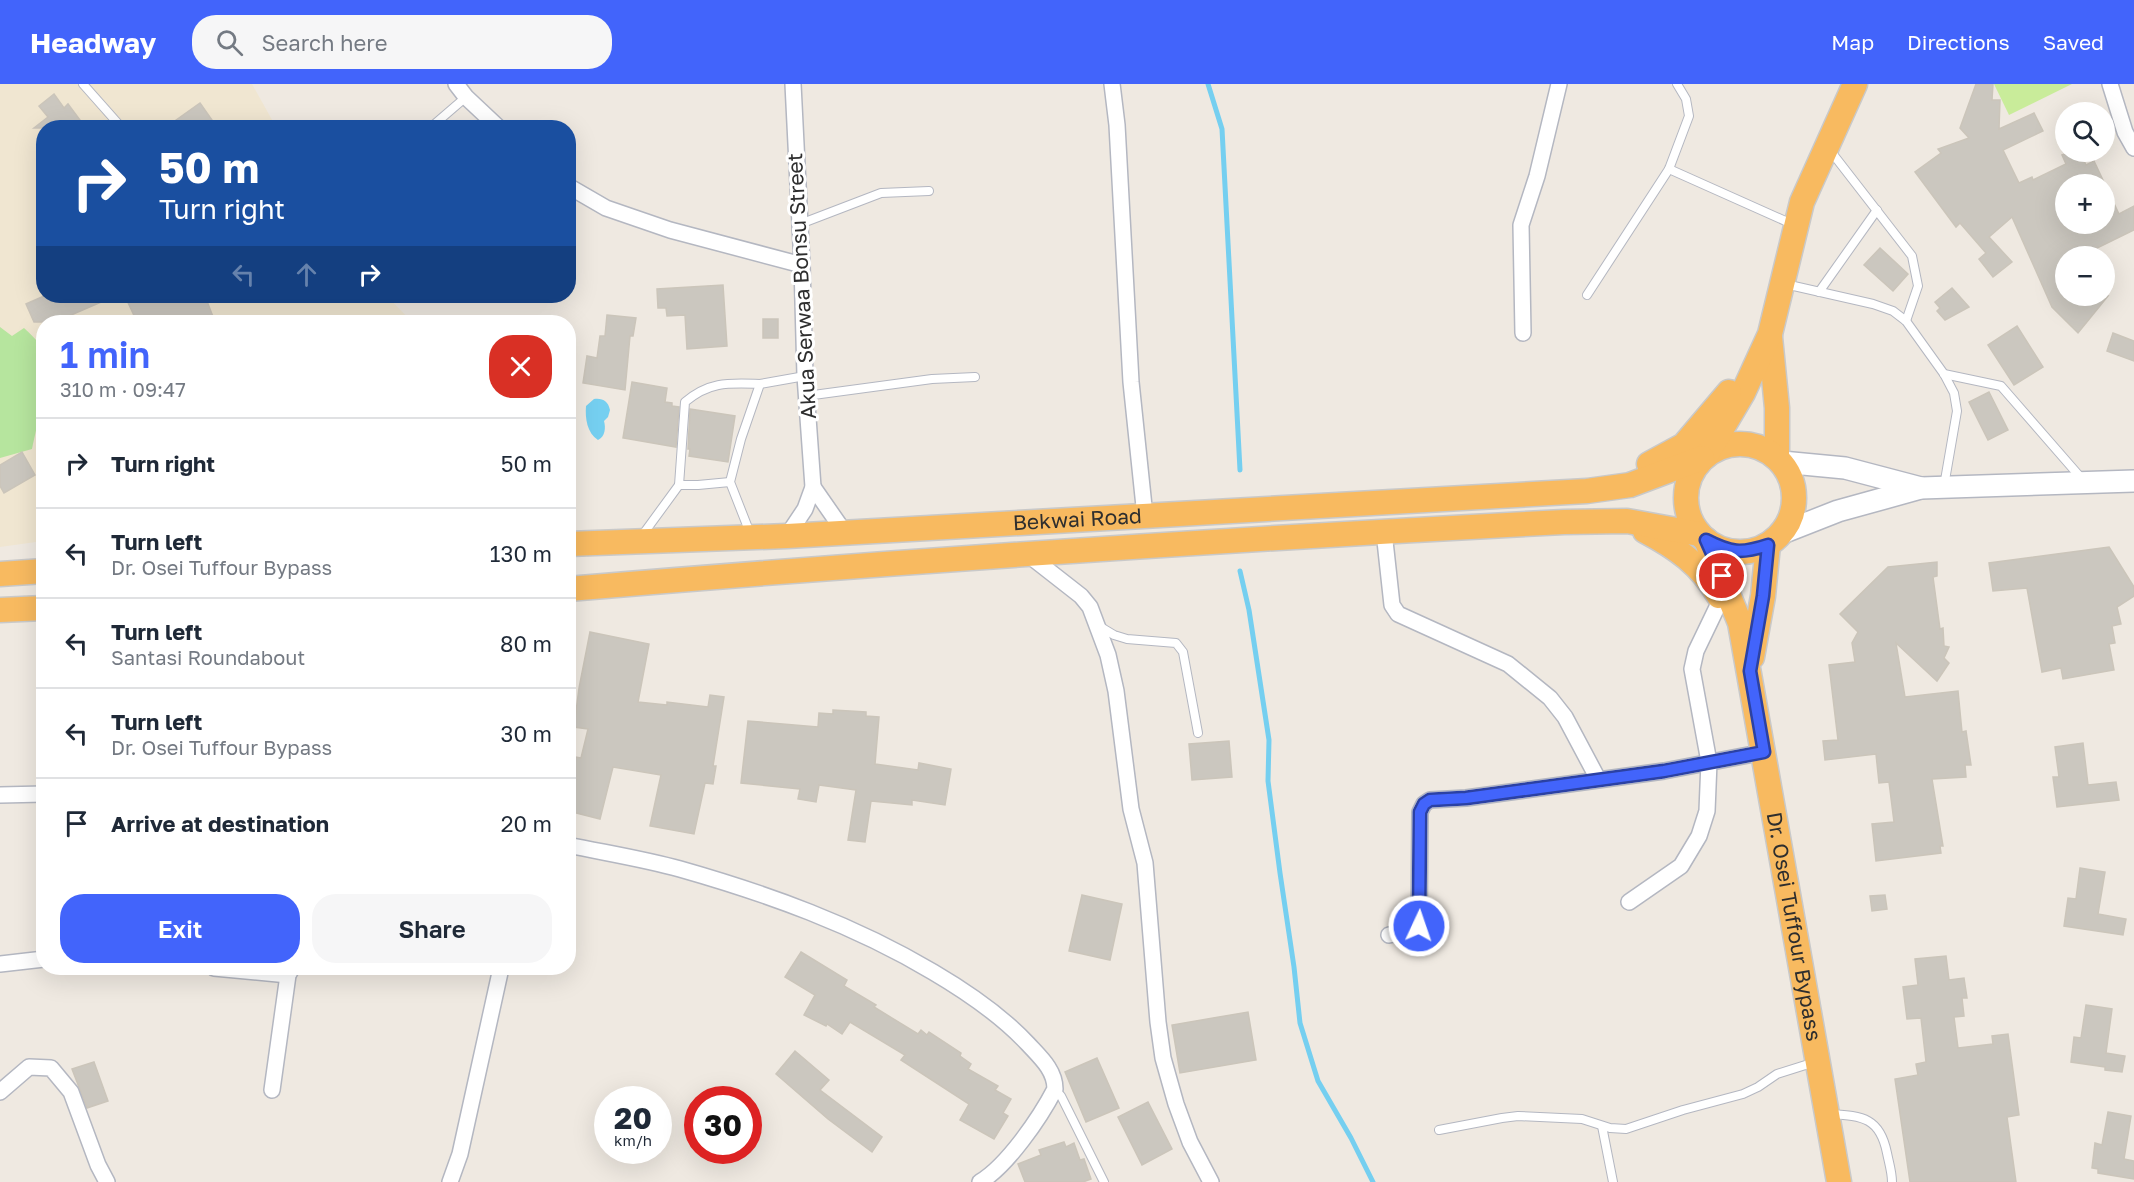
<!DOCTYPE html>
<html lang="en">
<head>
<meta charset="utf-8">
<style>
	:root { --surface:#fff; --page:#f6f6f7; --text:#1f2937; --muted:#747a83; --line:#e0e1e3; --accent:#4264fb }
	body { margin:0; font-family:"Golos Text",sans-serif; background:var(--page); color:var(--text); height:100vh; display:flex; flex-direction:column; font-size:22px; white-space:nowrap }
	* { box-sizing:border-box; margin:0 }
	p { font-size:20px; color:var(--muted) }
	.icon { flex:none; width:33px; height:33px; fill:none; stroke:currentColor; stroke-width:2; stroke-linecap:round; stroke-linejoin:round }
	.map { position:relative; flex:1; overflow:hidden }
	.details { position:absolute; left:36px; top:231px; width:540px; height:660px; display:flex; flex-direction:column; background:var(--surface); border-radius:24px; box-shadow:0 6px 24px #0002 }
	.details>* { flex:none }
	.guide { position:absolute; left:36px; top:36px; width:540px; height:183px; border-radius:24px; box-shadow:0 6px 24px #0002; background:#1a4fa0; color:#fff; overflow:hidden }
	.controls { position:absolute; left:2055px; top:18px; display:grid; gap:12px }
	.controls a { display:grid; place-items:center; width:60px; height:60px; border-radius:50%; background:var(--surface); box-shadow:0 6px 24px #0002; font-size:30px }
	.speed { position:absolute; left:594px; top:1002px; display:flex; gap:12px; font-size:30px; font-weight:700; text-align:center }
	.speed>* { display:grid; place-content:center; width:78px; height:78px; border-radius:50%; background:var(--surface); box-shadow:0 6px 24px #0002; line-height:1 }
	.speed small { font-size:15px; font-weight:400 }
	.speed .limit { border:9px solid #d22; background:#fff; color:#111 }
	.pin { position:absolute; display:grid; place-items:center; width:51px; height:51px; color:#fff; margin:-26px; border:3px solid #fff; border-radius:50%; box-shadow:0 2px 6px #0007 }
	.me { position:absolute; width:66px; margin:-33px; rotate:3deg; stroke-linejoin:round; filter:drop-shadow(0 0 4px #0008) }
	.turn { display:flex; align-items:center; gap:21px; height:126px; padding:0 24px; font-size:27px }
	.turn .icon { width:78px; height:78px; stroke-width:2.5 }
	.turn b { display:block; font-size:42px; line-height:51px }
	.lanes { display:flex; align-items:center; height:57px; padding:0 24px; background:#0003; justify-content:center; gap:30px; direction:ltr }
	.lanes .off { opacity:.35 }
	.round { display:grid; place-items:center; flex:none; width:63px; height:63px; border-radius:24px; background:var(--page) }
	.head { display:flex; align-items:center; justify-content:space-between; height:102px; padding:0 24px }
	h1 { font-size:36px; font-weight:600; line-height:45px; color:var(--accent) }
	.cta { display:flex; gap:12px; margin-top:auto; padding:12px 24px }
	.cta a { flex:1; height:69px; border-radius:24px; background:var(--accent); color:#fff; font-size:24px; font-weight:600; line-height:69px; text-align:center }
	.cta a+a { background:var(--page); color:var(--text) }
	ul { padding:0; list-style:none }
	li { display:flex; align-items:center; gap:18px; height:90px; padding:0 24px; border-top:2px solid var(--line) }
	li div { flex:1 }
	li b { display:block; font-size:22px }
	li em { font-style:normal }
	header { display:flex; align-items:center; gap:36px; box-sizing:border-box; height:84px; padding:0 30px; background:var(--accent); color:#fff }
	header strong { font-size:28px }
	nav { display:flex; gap:33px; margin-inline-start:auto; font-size:21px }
	.search { width:420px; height:54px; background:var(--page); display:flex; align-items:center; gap:15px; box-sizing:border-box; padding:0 21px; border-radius:24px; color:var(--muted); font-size:22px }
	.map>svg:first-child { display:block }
</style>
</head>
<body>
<header>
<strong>Headway</strong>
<div class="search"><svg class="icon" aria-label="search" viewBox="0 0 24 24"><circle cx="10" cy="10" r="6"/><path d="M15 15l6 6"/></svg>Search here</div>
<nav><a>Map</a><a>Directions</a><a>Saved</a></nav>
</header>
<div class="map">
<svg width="2134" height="1098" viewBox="0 0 2134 1098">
	<rect width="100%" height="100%" fill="#efe9e1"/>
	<!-- education -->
	<path fill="#f0e6d1" d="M0 0H252L276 43 44 44V212H387L412 238H44L43 457 0 463Z"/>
	<!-- green -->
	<path fill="#b6e59e" d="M0 243 12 252 24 244C30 250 40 258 42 266 50 294 38 337 32 365L0 374Z"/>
	<!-- pitch -->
	<path fill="#c9ec9a" d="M1994 0H2072L2009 31Z"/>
	<!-- water -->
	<path fill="#75cff0" d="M594 315C603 314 608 317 610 326L608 333 604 337C606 344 605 353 598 356 587 349 585 334 586 322Z"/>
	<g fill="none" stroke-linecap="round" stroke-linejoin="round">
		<!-- stream -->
		<g stroke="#75cff0" stroke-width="5">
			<path d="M1208 0 1222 45 1240 386"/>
			<path d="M1240 487 1249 526 1269 656 1268 697 1280 789 1294 883 1300 939 1318 997 1351 1054 1373 1098"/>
		</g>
	</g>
	<!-- building -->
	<g fill="#cbc7bf" stroke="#cbc5ba" stroke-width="1.5" fill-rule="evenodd">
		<path d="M1976 0H1993L1992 16H2000L1999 45 2034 29 2043 47 2003 66 2019 99 2032 93 2033 96 2066 80 2062 71 2070 68H2080L2086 81 2094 77 2119 130 2134 122V146L2089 168 2086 162 2074 172H2066V212H2108L2078 249 2052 223 2012 133 1989 153 2012 178 1993 193 1979 175 1986 169 1960 139 1956 143 1915 88 1941 69 1938 65 1969 54 1960 44ZM2066 100H2104V140H2098L2078 149 2074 140H2066Z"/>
		<path d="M54 10 64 24 68 20 80 36 69 44H34L48 33 39 22Z"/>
		<path d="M200 19 212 36 202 44H165Z"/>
		<path d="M1880 164 1908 190 1893 207 1864 181Z"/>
		<path d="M723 201 727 262 687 265 685 231 667 232 666 224H658L657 205Z"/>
		<path d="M1952 204 1969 223 1945 236 1937 227 1940 224 1935 218Z"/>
		<path d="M44 212H115L55 238H34L26 220Z"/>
		<path d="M125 212H205L215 238H137Z"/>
		<path d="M607 231 636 234 633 252H630L625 306 583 299 587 272 597 274 600 252H605Z"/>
		<rect x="763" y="235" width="15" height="19"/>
		<path d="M2017 242 2043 283 2014 301 1988 261Z"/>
		<path d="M2113 249 2134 257V277L2107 267Z"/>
		<path d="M632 298 667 304 665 318 672 319V322L679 323 676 363 623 354Z"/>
		<path d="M1989 308 2008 346 1988 356 1969 318Z"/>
		<path d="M690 325 735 332 728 378 689 372 690 365H688Z"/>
		<path d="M22 368 35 391 4 409 0 402V381Z"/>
		<path d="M2109 463 2134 503V512L2117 523 2121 540 2112 542 2115 559 2109 560 2114 586 2063 595 2061 584 2042 588 2027 504 1993 507 1989 479Z"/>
		<path d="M1937 478V492L1933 493 1940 545 1943 544 1944 562 1949 563 1944 574 1949 579 1937 597 1896 559 1905 613 1958 607 1962 648 1966 647 1971 681H1965L1966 693 1932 695 1943 762H1940L1941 769 1876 777 1872 740 1894 738 1889 698 1879 699 1876 670 1825 676 1823 657 1838 656 1829 581 1855 578 1852 559 1858 548 1840 530 1888 483Z"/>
		<path d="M590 548 649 560 638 618 667 621V618L708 623 710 611 724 613 713 682H716L713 700 705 699 694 750 650 742 661 691 613 683 600 735 568 727V703L576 673 581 674 588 645 574 643 579 604Z"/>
		<path d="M833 626 866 628V632L879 633 875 680 918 686 919 679 951 685 945 721 912 716V721L871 717 865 758 848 756 856 706 819 701 816 718 798 715 800 705 741 699 748 637 818 643 819 629 833 630Z"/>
		<path d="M1229 657 1232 693 1192 696 1189 660Z"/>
		<path d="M2083 659 2088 701 2116 698 2119 716 2057 723 2053 693H2059L2055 663Z"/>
		<path d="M2080 784 2105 788 2098 830 2126 835 2123 851 2064 842 2068 814 2076 815Z"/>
		<path d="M1082 811 1122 820 1110 876 1069 867Z"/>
		<path d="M1885 811 1887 825 1872 827 1870 812Z"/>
		<path d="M801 868 847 896 844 902 876 921 874 923 918 950 921 946 927 951 929 948 961 969 960 972 971 980 968 985 998 1002 995 1006 1011 1015 1003 1029 1008 1032 994 1055 960 1036 969 1020 901 976 905 971 850 938 842 950 827 940 826 942 804 931 815 911 785 893Z"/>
		<path d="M1946 872 1949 896 1964 894 1967 914H1962L1964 932 1954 933 1958 964 1993 960 1992 952 2008 950 2019 1031 2007 1033 2016 1098H1910L1895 995 1918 991 1916 980 1926 978 1921 934 1907 935 1903 903 1918 901 1915 875Z"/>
		<path d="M2086 921 2112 925 2106 969 2125 972 2122 988 2105 986V983L2071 978 2074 953 2081 954Z"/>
		<path d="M1248 928 1256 976 1180 989 1172 941Z"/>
		<path d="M795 967 829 996 820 1006 882 1053 872 1068 828 1035 776 990Z"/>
		<path d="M1097 974 1119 1024 1086 1038 1065 988Z"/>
		<path d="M94 978 108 1017 87 1024 72 985Z"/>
		<path d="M1148 1018 1172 1065 1142 1081 1118 1033Z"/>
		<path d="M2108 1028 2131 1032 2124 1075 2134 1077V1095L2098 1089V1085L2092 1084 2095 1059 2102 1061Z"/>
		<path d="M1064 1058 1066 1063 1074 1059 1080 1076 1084 1075 1091 1095 1083 1098H1025L1018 1080 1041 1071 1039 1066Z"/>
	</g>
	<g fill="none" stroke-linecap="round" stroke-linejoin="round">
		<!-- service casing -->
		<g stroke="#b4b7c1" stroke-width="10">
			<g id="service">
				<path d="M83 0 122 44"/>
				<path d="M430 44 466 13"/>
				<path d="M1829 65 1912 172 1918 202 1906 237"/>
				<path d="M1669 85 1792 140"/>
				<path d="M800 140 881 109 929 107"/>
				<path d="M1785 200 1873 220 1893 227 1906 237 1944 290 1954 309 1957 327 1944 402"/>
				<path d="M1819 208 1877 126"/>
				<path d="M1587 211 1669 85 1689 32 1686 15 1677 0"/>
				<path d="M1944 290 2001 302 2082 395"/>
				<path d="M806 312 932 295 975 293"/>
				<path d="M679 401 685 318C710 297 729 299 760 300"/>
				<path d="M750 449 730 398 741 355 760 300 805 292"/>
				<path d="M641 453 679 401H698L730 398"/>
				<path d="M1099 542 1114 551 1127 555 1176 559 1183 568 1198 649"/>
				<path d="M1055 1005 1061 1012 1104 1098"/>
				<path d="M1831 1030C1863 1032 1880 1034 1887 1069 1889 1079 1892 1088 1892 1098"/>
				<path d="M1602 1042 1613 1098"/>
				<path d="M1439 1046 1502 1034 1518 1032 1582 1035 1610 1044 1626 1045 1683 1026 1743 1010 1758 1003 1777 990 1815 978"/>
			</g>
		</g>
		<!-- minor casing -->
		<g stroke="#b4b7c1" stroke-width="18">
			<g id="minor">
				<path d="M456 0 466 13 499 44"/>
				<path d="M1112 0 1117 41 1131 298 1145 432"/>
				<path d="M2110 0 2125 48 2134 64"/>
				<path d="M568 102 606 124 670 146 802 181"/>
				<path d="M1523 249 1521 141 1537 92 1559 0"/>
				<path d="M813 403 845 449"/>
				<path d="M1384 448 1392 521 1398 530 1508 580 1550 614 1565 633 1598 695"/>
				<path d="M787 452 805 425 813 403 805 292 802 181 793 0"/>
				<path d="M1026 469 1081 512 1090 523 1108 571 1116 607 1131 725 1145 779 1158 938 1163 974 1176 1020 1190 1058 1211 1098"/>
				<path d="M0 711 44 710"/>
				<path d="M568 761C606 769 644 775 680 785 768 810 854 841 933 888 967 908 1001 931 1028 960 1040 973 1055 986 1055 1005 1040 1034 1007 1082 980 1098"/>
				<path d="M1629 818 1681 782 1699 752 1707 727 1709 678 1692 585 1696 567 1721 515"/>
				<path d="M1389 851 1414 846 1419 842 1420 728 1424 720 1430 716 1466 714 1664 687 1764 668"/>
				<path d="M0 880 44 875"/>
				<path d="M214 884 288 891"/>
				<path d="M272 1006 288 891 292 884"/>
				<path d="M0 1008 29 983 51 984 71 1008 98 1081 107 1098"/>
				<path d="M450 1098 460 1070 501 884"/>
			</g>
		</g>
		<!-- secondary casing -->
		<g stroke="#b4b7c1" stroke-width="24">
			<g id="secondary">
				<path d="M1782 378 1845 384 1921 404"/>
				<path d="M1782 449 1838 427 1921 404 2134 397"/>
			</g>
		</g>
		<!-- trunk casing -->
		<g stroke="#c9c9c9" stroke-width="27">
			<g id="trunk">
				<path d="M1770 253 1777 324V373"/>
				<circle cx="1740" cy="414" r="54"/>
				<path d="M1707 370 1743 309 1770 250 1802 118 1855 0"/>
				<path d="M1649 380 1684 361 1729 308"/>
				<path d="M1645 447C1677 464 1700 480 1719 512"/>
				<path id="s1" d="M1706 456 1740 539 1839 1098"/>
				<path id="s2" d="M568 460 787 452 1587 407 1630 401 1702 374"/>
				<path d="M0 490 44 487"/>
				<path d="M568 505C900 477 1232 455 1564 438L1627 437 1699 450"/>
				<path d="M0 526 44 524"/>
				<path d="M1752 573 1763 512 1768 461"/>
			</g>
		</g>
		<!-- service -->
		<use href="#service" stroke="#fff" stroke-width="8"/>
		<!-- minor -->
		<use href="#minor" stroke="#fff" stroke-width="15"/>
		<!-- secondary -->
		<use href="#secondary" stroke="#fff" stroke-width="21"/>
		<!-- trunk -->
		<use href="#trunk" stroke="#f8ba60" stroke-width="24"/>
	</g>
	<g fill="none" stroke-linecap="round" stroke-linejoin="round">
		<!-- route casing -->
		<g stroke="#2b41a3" stroke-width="15">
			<path id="route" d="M1419 842 1420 728 1424 720 1430 716 1466 714 1664 687 1764 668 1750 587 1763 512 1768 461C1741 470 1731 469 1706 456L1722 492"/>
		</g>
		<!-- route -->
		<use href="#route" stroke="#4264fb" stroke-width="10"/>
	</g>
	<g text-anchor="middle" stroke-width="6" stroke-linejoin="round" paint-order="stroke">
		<!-- street labels -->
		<g font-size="21" fill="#2e2e2e" stroke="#fff">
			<text transform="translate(802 202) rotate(-93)" y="7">Akua Serwaa Bonsu Street</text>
			<text dy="7" stroke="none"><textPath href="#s2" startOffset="510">Bekwai Road</textPath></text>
			<text dy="7" stroke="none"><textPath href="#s1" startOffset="398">Dr. Osei Tuffour Bypass</textPath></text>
		</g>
	</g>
</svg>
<div class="controls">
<a><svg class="icon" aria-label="search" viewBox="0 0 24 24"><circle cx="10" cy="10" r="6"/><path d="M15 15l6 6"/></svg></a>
<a>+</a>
<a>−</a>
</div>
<div class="speed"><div>20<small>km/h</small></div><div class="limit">30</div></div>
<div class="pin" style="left:1722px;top:492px;background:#d93025"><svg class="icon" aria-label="arrive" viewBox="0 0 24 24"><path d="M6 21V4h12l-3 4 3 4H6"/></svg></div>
<svg class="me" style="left:1419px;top:842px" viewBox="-20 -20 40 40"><circle r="17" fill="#4264fb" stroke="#fff" stroke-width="3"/><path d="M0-11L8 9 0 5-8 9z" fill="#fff"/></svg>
<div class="guide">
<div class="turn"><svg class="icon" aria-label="right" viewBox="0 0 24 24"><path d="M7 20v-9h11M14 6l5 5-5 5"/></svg><div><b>50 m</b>Turn right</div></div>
<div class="lanes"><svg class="icon off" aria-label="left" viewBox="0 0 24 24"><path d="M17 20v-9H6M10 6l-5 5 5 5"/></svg><svg class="icon off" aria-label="ahead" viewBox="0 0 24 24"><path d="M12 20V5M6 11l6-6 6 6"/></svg><svg class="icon" aria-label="right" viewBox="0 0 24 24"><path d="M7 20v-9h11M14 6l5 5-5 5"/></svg></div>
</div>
<section class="details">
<div class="head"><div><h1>1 min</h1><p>310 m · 09:47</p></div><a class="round" style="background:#d93025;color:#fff"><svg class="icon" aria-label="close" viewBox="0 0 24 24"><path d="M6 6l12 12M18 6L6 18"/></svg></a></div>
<ul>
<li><svg class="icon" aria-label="right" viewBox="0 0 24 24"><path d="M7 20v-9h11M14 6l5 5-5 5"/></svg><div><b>Turn right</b></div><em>50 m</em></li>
<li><svg class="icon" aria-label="left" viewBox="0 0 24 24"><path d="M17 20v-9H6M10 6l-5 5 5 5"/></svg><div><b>Turn left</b><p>Dr. Osei Tuffour Bypass</p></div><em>130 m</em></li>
<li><svg class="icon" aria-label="left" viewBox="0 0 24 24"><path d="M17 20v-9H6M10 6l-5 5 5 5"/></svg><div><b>Turn left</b><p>Santasi Roundabout</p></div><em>80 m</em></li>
<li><svg class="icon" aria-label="left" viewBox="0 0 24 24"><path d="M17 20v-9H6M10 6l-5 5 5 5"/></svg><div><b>Turn left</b><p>Dr. Osei Tuffour Bypass</p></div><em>30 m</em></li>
<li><svg class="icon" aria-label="arrive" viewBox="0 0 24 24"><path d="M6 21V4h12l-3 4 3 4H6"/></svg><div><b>Arrive at destination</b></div><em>20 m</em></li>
</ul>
<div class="cta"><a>Exit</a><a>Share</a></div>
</section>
</div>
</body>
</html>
